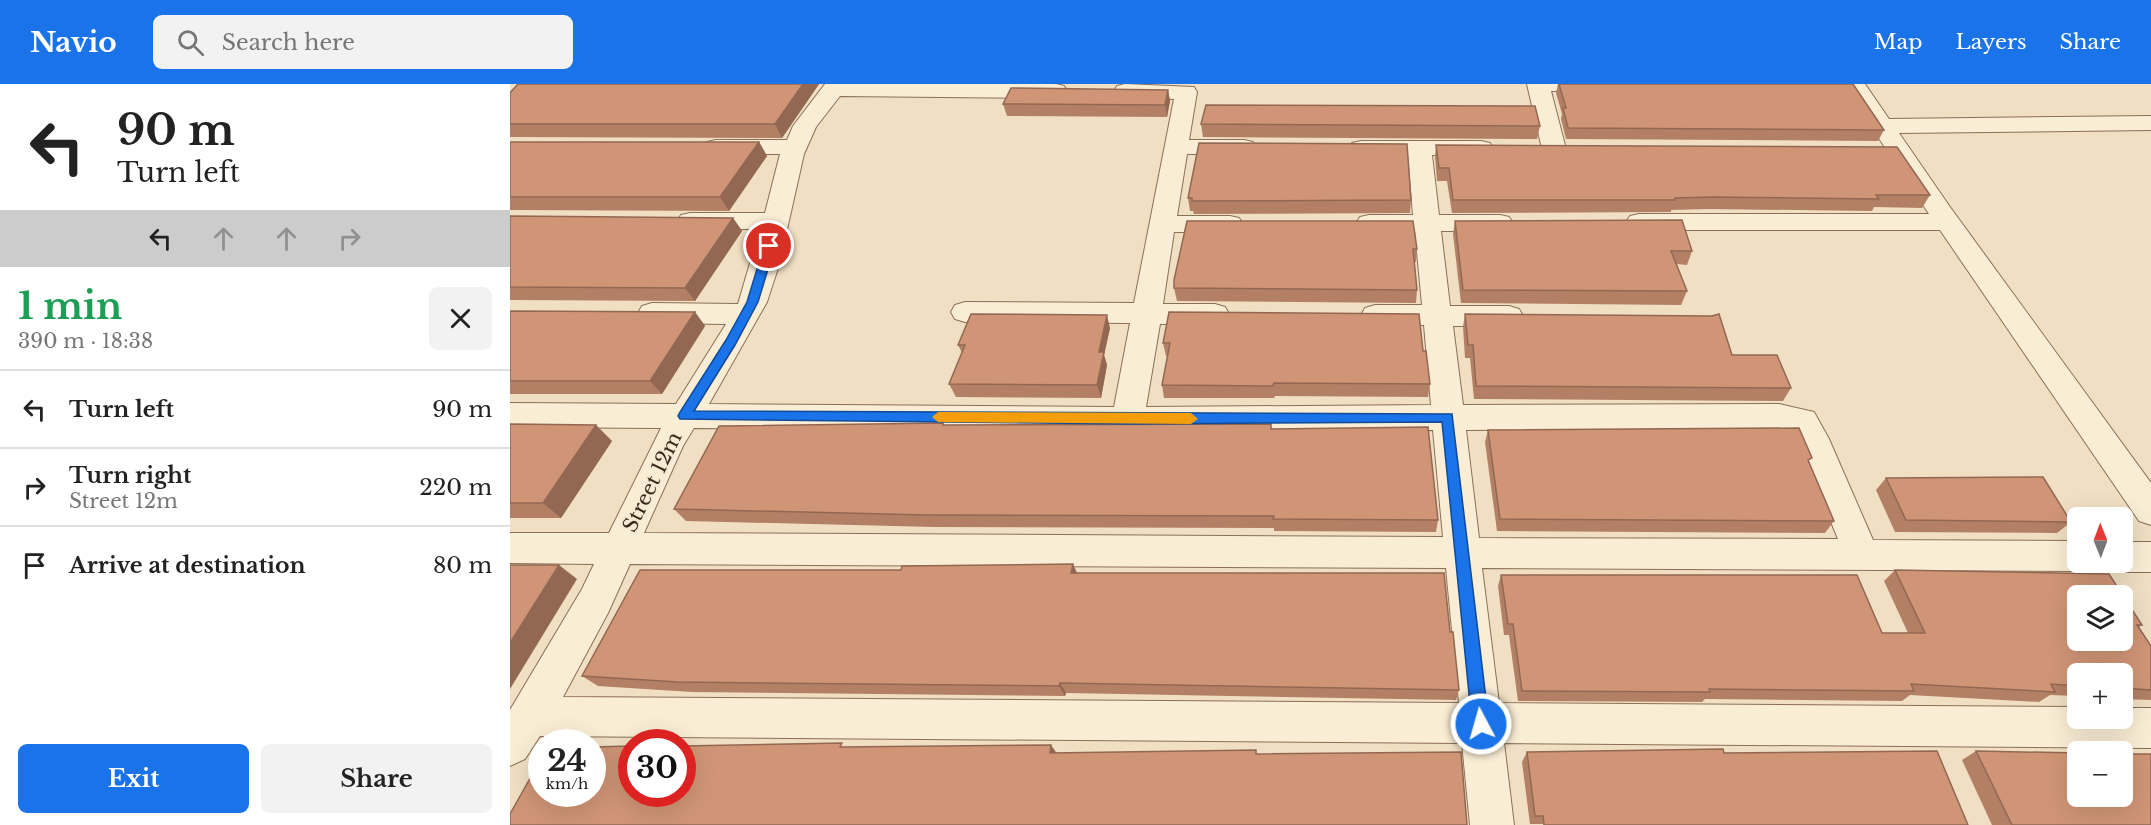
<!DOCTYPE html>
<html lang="en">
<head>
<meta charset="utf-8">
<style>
	:root { --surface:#fff; --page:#f2f2f2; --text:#222; --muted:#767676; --line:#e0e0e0; --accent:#1a73e8 }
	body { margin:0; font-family:"Libre Baskerville",serif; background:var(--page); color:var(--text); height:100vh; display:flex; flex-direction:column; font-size:22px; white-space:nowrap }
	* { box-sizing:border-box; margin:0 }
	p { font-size:20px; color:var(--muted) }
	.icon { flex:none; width:33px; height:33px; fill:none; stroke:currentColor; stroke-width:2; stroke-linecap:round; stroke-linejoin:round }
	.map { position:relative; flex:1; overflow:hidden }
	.details { display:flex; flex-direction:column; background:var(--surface); width:510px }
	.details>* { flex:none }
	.hud { background:#fff; color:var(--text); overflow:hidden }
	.needle { width:39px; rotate:359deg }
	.fabs { position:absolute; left:1557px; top:423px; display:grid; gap:12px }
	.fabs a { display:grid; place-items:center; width:66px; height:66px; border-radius:9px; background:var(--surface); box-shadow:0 6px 24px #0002; font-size:30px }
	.speed { position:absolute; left:18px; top:645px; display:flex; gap:12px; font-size:30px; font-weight:700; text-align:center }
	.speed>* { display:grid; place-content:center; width:78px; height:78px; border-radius:50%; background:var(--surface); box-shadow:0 6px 24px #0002; line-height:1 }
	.speed small { font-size:15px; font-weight:400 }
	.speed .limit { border:9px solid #d22; background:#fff; color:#111 }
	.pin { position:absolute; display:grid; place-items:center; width:51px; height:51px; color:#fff; margin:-26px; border:3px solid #fff; border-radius:50%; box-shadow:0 2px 6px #0007 }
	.me { position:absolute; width:66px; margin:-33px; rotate:354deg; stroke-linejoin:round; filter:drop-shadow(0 0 4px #0008) }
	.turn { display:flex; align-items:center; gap:21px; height:126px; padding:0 18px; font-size:27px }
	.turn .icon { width:78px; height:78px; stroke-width:2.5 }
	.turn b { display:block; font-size:42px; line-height:51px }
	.lanes { display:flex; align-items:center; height:57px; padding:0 18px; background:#0003; justify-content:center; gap:30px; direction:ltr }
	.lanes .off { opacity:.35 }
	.round { display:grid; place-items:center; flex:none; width:63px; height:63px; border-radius:9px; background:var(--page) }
	.summary { display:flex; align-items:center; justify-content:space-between; height:102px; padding:0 18px }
	h1 { font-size:36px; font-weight:800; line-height:45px; color:#1e9e55 }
	.primary-button { display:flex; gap:12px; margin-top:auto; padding:12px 18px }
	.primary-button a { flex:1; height:69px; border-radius:9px; background:var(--accent); color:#fff; font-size:24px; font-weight:800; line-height:69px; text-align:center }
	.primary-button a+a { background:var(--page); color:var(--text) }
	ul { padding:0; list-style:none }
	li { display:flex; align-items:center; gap:18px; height:78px; padding:0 18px; border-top:2px solid var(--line) }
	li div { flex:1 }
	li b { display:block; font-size:22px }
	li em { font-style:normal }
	header { display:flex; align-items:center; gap:36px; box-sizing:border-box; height:84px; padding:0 30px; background:var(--accent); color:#fff }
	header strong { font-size:28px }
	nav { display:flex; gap:33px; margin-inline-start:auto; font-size:21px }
	.search { width:420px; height:54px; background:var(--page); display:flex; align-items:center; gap:15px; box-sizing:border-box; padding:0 21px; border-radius:9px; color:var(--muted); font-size:22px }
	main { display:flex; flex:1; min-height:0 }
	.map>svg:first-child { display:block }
</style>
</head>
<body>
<header>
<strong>Navio</strong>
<div class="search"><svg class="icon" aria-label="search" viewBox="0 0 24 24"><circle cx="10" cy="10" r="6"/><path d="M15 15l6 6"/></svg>Search here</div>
<nav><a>Map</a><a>Layers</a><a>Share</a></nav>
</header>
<main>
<section class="details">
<div class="hud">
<div class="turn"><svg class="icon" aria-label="left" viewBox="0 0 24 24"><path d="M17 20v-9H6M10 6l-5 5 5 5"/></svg><div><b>90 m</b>Turn left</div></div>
<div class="lanes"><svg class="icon" aria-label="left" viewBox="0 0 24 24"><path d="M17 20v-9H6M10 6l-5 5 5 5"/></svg><svg class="icon off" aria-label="ahead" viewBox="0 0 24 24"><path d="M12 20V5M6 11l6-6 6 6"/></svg><svg class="icon off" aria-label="ahead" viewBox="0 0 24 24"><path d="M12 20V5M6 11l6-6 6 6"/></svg><svg class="icon off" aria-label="right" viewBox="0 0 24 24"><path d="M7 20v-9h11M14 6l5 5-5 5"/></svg></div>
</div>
<div class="summary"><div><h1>1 min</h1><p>390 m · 18:38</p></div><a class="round"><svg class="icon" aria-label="close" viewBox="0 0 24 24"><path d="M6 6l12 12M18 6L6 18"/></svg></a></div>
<ul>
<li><svg class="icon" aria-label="left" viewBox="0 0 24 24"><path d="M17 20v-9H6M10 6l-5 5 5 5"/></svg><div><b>Turn left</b></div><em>90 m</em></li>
<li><svg class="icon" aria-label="right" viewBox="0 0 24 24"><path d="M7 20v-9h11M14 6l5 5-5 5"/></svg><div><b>Turn right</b><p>Street 12m</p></div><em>220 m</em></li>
<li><svg class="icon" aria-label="arrive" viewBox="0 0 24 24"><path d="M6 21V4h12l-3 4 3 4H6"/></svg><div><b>Arrive at destination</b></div><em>80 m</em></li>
</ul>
<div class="primary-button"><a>Exit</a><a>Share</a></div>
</section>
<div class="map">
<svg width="1641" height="741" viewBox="0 0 1641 741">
	<rect width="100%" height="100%" fill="#f0dfc2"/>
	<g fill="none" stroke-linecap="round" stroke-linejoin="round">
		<!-- minor casing -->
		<g stroke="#8b6f58" stroke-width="2">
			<g id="minor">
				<path d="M315 0H546L554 2 557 7 554 12 546 14 330 12 306 43 294 70 269 181 257 218 199 320 604 323 620 239 455 238 445 235 441 228 445 221 455 218 624 219 664 15 607 12 604 7 607 2 615 0 684 3 687 8 679 56H734L743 58 746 63 743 68 734 70H677L667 132H720L729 134 733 140 729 146 720 148H664L653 220H705L715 223 719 230 715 237 705 240H650L636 323 921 321 914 241H865L855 238 851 231 855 224 865 221H912L905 147H859L850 145 846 139 850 133 859 131H903L898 71 842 69 839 64 842 59 851 57H971L980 59 983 64 980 69 971 71H922L929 131H990L999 133 1003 139 999 145 990 147H931L940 222H999L1009 225 1013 232 1009 239 999 242H943L953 321 1269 320 1304 328 1319 355 1363 456 1568 457V478H1583L1581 483 1568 487 972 484 989 619 1568 623V634H1612V624H1641V664L994 659 1004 741H960L952 659 30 652 15 675 0 682V626L72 505 84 480 0 479V449H99L151 344 0 343V319L166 320 216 240 142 239 132 236 128 229 132 222 142 219 228 220 250 145H180L171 143 167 137 171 131 180 129H255L270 70H206L197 68 194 63 197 58 206 56H277L283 42ZM184 344 618 347 923 346 933 453 134 449 173 362ZM1269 344 1282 347 1287 355 1328 455 969 454 956 346ZM120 480 936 484 949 619 53 613 98 529Z"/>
				<path d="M1017 0H1103L1100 5 1092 7H1041L1056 65 1053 70 1044 72 1035 70 1032 65Z"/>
				<path d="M1333 0H1355L1379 35 1641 32V46L1389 49 1440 123 1641 399V441L1629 437 1430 146H1129L1120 144 1116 138 1120 132 1129 130H1419Z"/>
				<path d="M1612 458H1641V488H1612L1599 484 1597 478H1612Z"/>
			</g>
		</g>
		<!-- minor -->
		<use href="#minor" fill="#faedd5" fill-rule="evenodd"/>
	</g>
	<!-- wall -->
	<g fill="#b38065">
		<path d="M309 0 272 54 0 53V9Z"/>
		<path d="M1048 0H1343L1374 46 1368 57 1056 55 1051 35 1052 30 1046 9Z"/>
		<path d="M658 6 660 17 657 33 497 32 493 20Z"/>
		<path d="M691 40 1030 42 1027 55 693 53Z"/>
		<path d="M0 58H249L257 72 219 127 0 126Z"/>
		<path d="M926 61 1420 111 1412 124 1364 123 1362 127 1198 125 1161 126V128L942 129 937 97H927L925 73Z"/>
		<path d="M678 114 901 116 900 129 684 130 683 127H680Z"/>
		<path d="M0 132 223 134 232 147 185 217 0 216Z"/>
		<path d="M945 137 1182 167 1177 181 1167 180 1177 207 1171 221 951 219 943 150Z"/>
		<path d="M907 165 906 178H904L907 206 906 219 667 217 664 204V196Z"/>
		<path d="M0 227 185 228 195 242 152 310H0Z"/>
		<path d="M955 230 1222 271 1281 304 1273 317 964 315 960 274H955L953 243Z"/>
		<path d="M600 244 594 271 597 281 591 314 446 313 439 300 452 269 448 261Z"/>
		<path d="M653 259 913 267 920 300 918 313 765 312 764 314H654L652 301 658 272H656Z"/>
		<path d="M433 339 435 341 761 340V345L928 436 926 448 764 447V444L424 443 176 437 164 425Z"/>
		<path d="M0 340 102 357 51 434H0Z"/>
		<path d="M978 346 1299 378 1324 437 1315 449 987 447 975 358Z"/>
		<path d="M1376 394 1561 438 1547 449 1385 448 1366 406Z"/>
		<path d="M1385 486 1632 541 1629 543 1641 562V616L1612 615V590H1568V612L1540 611 1529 618 1400 611 1392 617 1195 615 1192 618 1008 617 999 551H994L988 502 991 491 1372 549H1398L1374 497Z"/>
		<path d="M567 489 940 548 949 606 946 616 556 609 555 612 182 608 88 602 72 592Z"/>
		<path d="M1466 667 1641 741H1482L1452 676Z"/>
		<path d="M1017 668 1214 669 1458 741 1020 740 1012 678Z"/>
	</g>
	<!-- shaded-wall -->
	<g fill="#926853">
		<path d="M293 0H309L272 54 265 40Z"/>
		<path d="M658 6 660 17 657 33 655 21Z"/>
		<path d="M249 58 257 72 219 127 210 113Z"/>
		<path d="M223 134 232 147 185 217 175 204Z"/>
		<path d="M185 228 195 242 152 310 140 297Z"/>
		<path d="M597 231 600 244 594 271 597 281 591 314 587 301 589 268Z"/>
		<path d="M86 341 102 357 51 434 33 419Z"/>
		<path d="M563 480 568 491 561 489Z"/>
		<path d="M49 481 67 495 0 605V559Z"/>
		<path d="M550 599 556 609 555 612 549 602Z"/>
		<path d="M541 661 548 671 540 669Z"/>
	</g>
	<!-- building -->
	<g fill="#d09576" stroke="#926853" stroke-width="1.5" fill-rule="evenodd">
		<path d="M8 0H293L265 40H0V9Z"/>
		<path d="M1049 0H1343L1374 46 1058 44 1053 24H1056Z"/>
		<path d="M501 4 658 6 655 21 493 20Z"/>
		<path d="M696 21 1025 22 1030 42 691 40Z"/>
		<path d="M0 58H249L210 113H0Z"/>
		<path d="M689 59 897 60 901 116 682 117V114H678Z"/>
		<path d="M926 61 1387 63 1420 111H1366L1369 115 1203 113 1165 114V116H943L939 84H929Z"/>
		<path d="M0 132 223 134 175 204 0 203Z"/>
		<path d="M1172 136 1182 167H1161L1177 207 953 206 945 137Z"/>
		<path d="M677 137H903L907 165H903L907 206 664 204V196Z"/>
		<path d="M0 227 185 228 140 297H0Z"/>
		<path d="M659 228 909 230 913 267H916L920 300 764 299 763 302 652 301 660 259H653Z"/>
		<path d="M461 230 597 231 589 268H594L587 301 439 300 455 261H448Z"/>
		<path d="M955 230 1202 232 1209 230 1222 271H1267L1281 304 966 302 963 261H958Z"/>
		<path d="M433 339V341L761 340V345L918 343 928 436 763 435 764 432 417 431 164 425 209 342Z"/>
		<path d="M0 340 86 341 33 419H0Z"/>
		<path d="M1289 344 1302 374 1298 376 1324 437 990 435 978 346Z"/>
		<path d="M1533 393 1561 438 1396 436 1376 394Z"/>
		<path d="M563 480 561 489H934L940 548H943L949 606 550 599 549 602 168 598 72 592 130 486H391L392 482Z"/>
		<path d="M0 481H49L0 559Z"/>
		<path d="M1385 486 1599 490 1632 541H1627L1641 562V606L1612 604V590H1568V602L1541 600 1545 608 1401 600 1404 607 1199 605 1200 608 1012 607 1003 540H998L991 491H1347L1372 549H1415ZM1568 512H1612V556H1568Z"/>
		<path d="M332 659 330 663 541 661 540 669 746 666V670L951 668 957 741H0V730L32 673V710H82V663L122 662V710H172V662Z"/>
		<path d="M1213 665 1214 669 1427 667 1458 741H1034L1033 732H1025L1017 668Z"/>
		<path d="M1466 667 1568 669V712H1612V670H1641V741H1502Z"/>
	</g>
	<!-- route -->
	<path fill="#1a73e8" stroke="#114b97" stroke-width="1.5" d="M259 159 265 162 248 218 225 261 184 327 942 330 979 640 977 646 971 649 965 646 962 640 932 338 618 340 170 335 168 332 170 328 216 256 237 218 254 162Z"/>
	<!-- slow -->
	<path fill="#f59e0b" d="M428 328 681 329 688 335 681 340 428 338 422 333Z"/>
	<g text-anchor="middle" stroke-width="4.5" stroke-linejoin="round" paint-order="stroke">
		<!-- street labels -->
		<g font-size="20" fill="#3a291d" stroke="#f7ead2">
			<text transform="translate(142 398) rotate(-64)" y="7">Street 12m</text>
		</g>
	</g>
</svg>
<div class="fabs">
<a><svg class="needle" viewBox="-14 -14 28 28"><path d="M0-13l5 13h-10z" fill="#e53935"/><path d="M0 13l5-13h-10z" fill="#767676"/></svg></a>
<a><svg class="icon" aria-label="layers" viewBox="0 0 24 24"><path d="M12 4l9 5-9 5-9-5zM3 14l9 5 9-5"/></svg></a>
<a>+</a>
<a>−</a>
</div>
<div class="speed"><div>24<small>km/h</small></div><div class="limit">30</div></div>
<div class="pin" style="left:259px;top:162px;background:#d93025"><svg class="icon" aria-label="arrive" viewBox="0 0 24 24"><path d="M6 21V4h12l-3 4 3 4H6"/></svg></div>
<svg class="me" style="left:971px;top:640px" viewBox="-20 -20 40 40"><circle r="17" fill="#1a73e8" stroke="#fff" stroke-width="3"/><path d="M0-11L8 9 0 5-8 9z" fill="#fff"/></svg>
</div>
</main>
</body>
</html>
